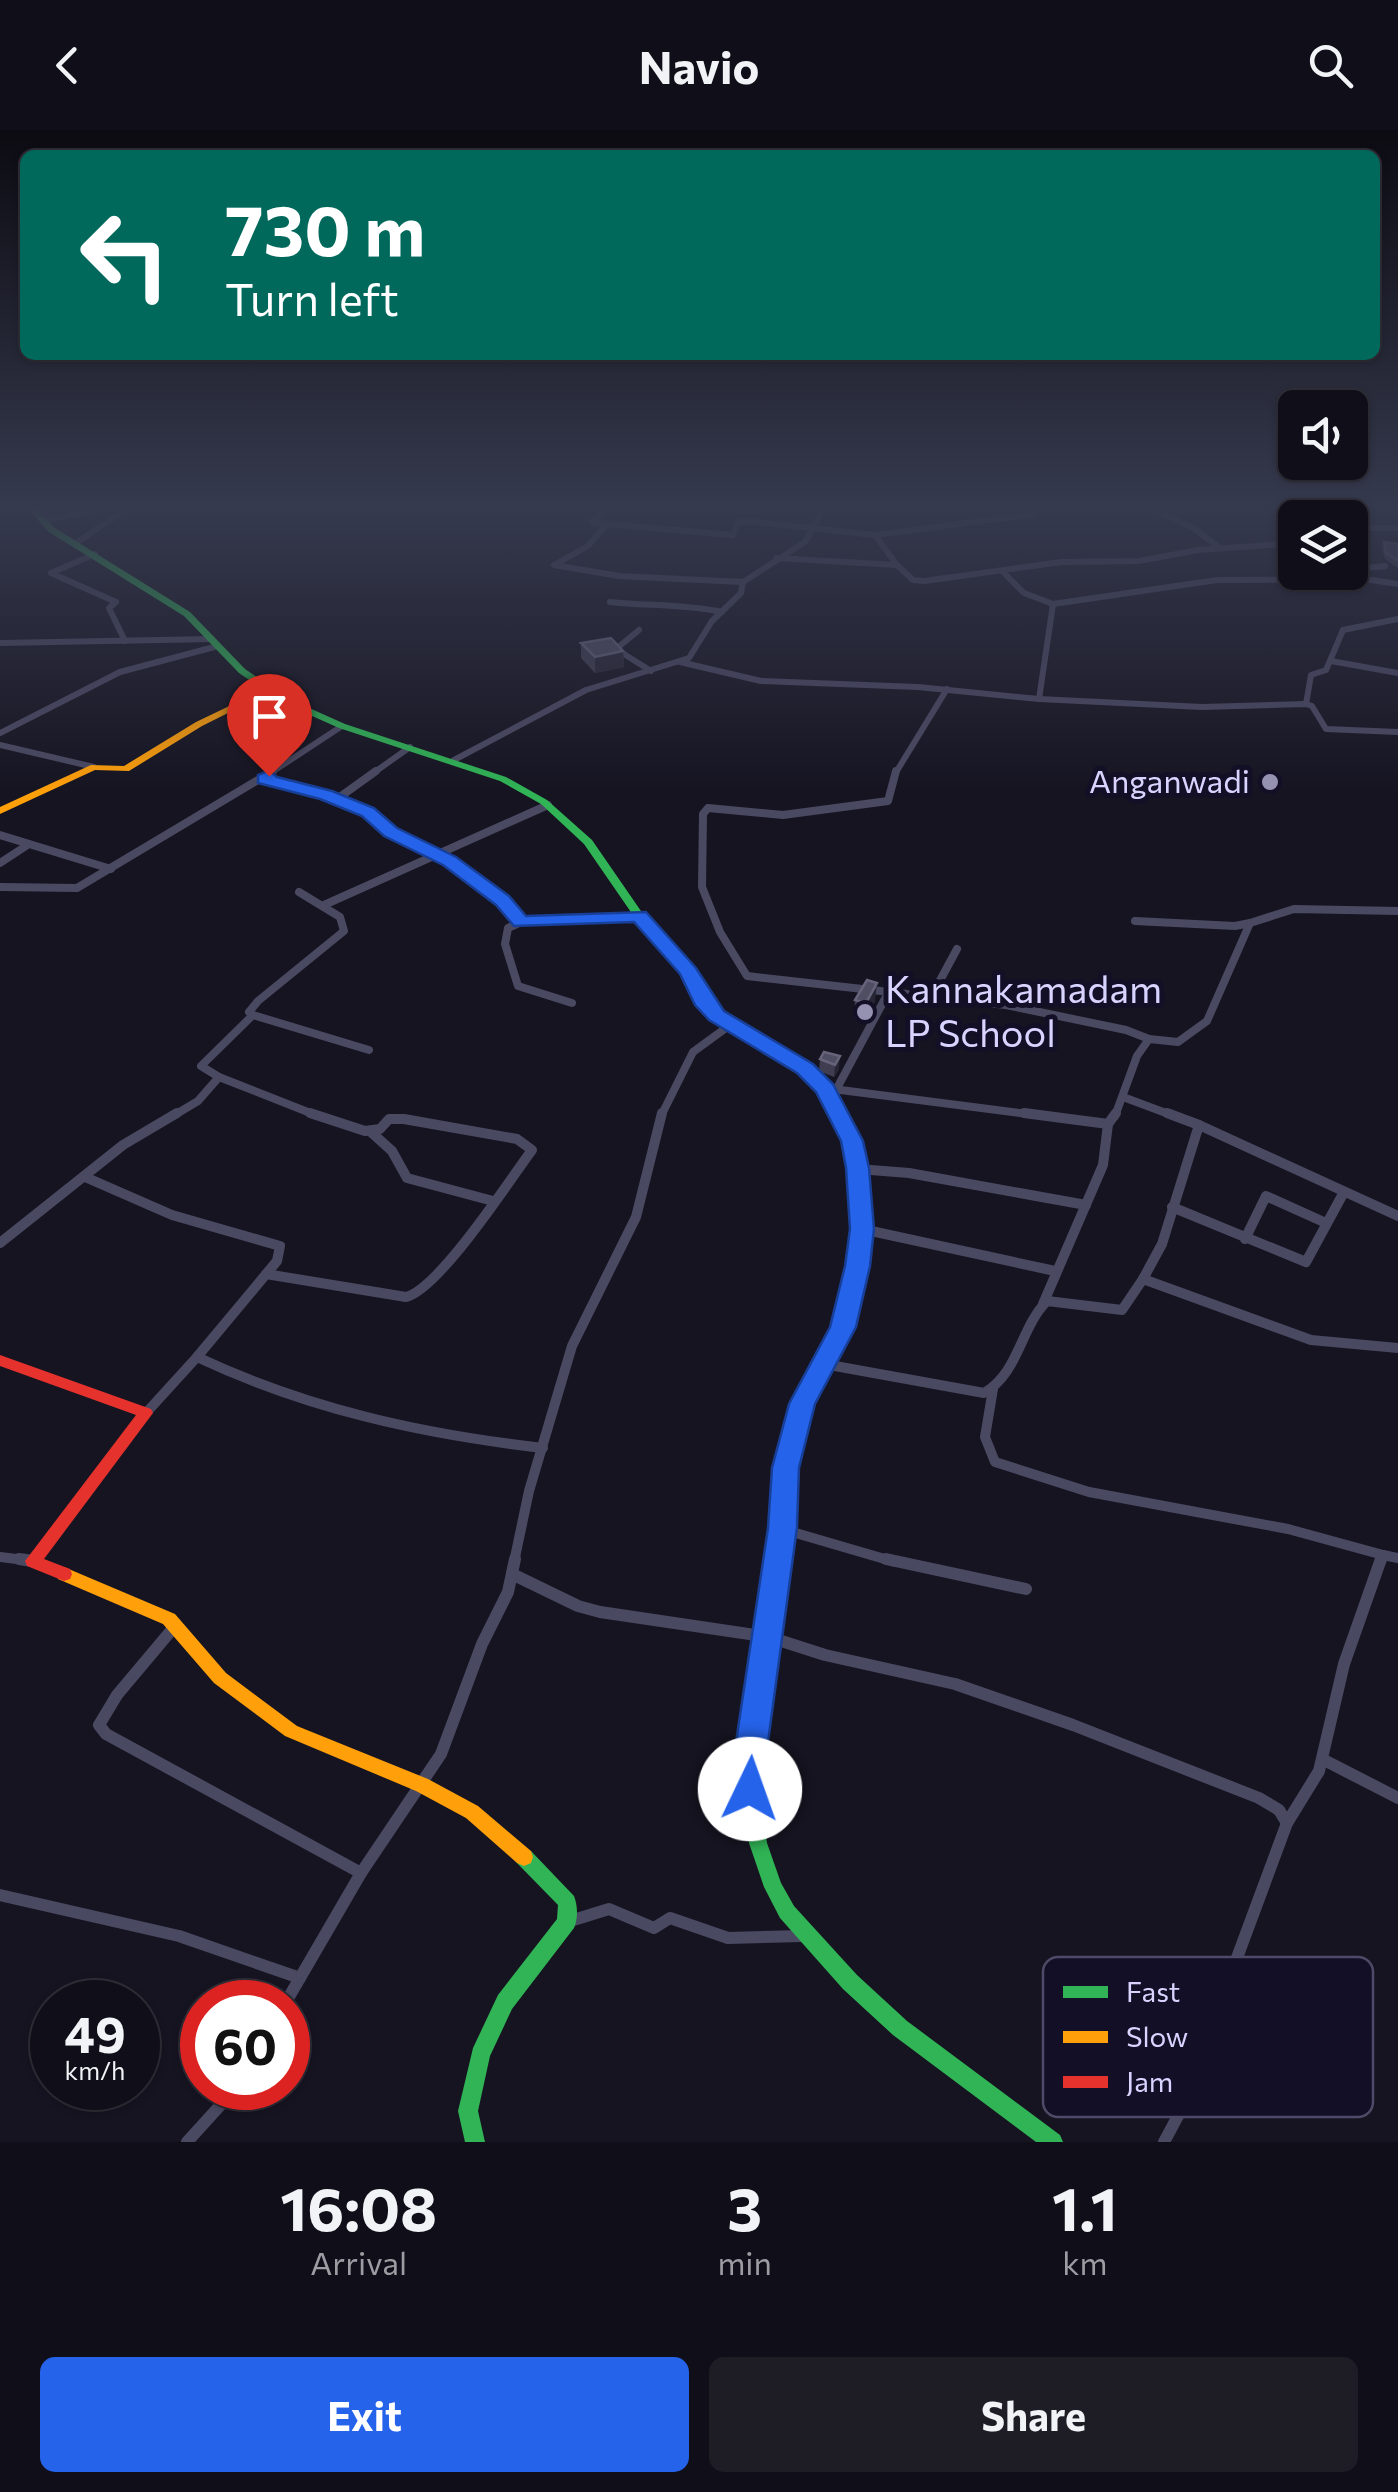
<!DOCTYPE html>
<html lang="en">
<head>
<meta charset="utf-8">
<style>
	:root { --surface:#100f19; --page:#1e1d26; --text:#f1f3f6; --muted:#9c9ca2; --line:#302f38; --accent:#2563eb }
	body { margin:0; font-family:Commissioner,sans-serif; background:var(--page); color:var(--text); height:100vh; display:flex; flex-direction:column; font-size:38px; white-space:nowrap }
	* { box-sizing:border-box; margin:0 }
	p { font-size:32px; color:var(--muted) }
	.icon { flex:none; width:55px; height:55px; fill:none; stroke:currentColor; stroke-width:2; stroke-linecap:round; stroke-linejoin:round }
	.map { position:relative; height:2012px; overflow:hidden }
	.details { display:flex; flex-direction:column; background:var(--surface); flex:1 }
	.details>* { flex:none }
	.banner { position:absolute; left:20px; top:20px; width:1360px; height:210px; border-radius:15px; box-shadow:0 2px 8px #0004,0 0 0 2px var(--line); background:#00695c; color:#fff; overflow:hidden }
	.buttons { position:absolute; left:1278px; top:260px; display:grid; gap:20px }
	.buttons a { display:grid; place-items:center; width:90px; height:90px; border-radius:15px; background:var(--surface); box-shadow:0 2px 8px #0004,0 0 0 2px var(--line); font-size:50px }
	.speed { position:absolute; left:30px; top:1850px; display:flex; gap:20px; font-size:50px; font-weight:700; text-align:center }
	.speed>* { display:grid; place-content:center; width:130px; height:130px; border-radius:50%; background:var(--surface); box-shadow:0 2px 8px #0004,0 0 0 2px var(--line); line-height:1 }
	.speed small { font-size:25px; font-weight:400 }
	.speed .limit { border:15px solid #d22; background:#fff; color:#111 }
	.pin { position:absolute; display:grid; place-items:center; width:85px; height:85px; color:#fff; margin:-102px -42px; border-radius:50% 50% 50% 0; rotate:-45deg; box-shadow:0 0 10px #0007 }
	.pin .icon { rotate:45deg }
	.me { position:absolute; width:110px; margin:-55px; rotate:3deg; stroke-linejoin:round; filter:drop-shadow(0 0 8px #0008) }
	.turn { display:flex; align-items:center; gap:35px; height:210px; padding:0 40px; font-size:45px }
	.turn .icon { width:130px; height:130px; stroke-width:2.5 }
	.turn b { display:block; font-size:70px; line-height:85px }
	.eta { display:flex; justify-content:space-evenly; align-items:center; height:170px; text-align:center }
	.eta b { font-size:60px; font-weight:700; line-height:70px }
	.button { display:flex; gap:20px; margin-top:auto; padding:20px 40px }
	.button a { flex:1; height:115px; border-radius:15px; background:var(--accent); color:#fff; font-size:40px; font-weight:700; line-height:115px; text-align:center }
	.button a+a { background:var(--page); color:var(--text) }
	header { display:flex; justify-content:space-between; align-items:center; height:130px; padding:0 40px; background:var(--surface); font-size:45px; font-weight:700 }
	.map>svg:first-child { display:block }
</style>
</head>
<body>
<header><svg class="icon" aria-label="back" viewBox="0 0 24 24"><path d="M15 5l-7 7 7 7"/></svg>Navio<svg class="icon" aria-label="search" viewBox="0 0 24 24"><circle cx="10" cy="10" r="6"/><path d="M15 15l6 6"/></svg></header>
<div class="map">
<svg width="1398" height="2012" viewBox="0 0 1398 2012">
	<rect width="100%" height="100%" fill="#161421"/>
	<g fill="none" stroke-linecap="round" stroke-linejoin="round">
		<!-- street-far3 -->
		<g stroke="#4a4962" stroke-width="6">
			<path d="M605 380 592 392 607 394"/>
			<path d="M1156 380 1195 399 1220 418"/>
			<path d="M43 391 92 380"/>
			<path d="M1350 398H1398"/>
			<path d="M76 413 125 380"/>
			<path d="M95 424 51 443 116 472 109 478 125 511"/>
			<path d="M776 428 897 435 913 450 924 451 1061 432 1139 431 1198 420 1295 413"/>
			<path d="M897 435 875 405 1035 384 1034 380"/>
			<path d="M1002 441 1024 463 1053 474"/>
			<path d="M1365 449 1398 454"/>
			<path d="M743 452 619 446 554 435 588 416 607 394 733 405 738 392H756L875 405"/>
			<path d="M610 472C648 476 684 474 722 482"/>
			<path d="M639 500 616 519 651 541"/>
			<path d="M0 513 212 509"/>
			<path d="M1331 531 1398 543"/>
			<path d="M680 532 761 551 918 557 1039 569 1053 474 1217 450 1365 449 1367 438 1385 436"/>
			<path d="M1039 569 1202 577 1306 574 1312 576 1326 599 1398 602"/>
			<path d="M1306 574 1311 545 1326 540 1343 500 1398 489"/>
			<path d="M0 603 120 542 218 516"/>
			<path d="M0 615 94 637"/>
			<path d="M454 630 586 560 689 528 712 491 741 463 743 452 805 412 823 380"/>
			<path d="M269 644 342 596"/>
			<path d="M372 644 410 617"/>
			<path d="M895 644 947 559"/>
		</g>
		<!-- street-far2 -->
		<g stroke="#4a4962" stroke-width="8">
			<path d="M896 641 888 671 783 685 708 678 703 684 702 757 720 802 747 846 1006 875 1126 900 1149 909"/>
			<path d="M264 649 326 665 368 682 391 702 437 726"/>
			<path d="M337 669 376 641"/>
			<path d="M0 705 111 739"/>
			<path d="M440 724 502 771 521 792 639 786"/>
			<path d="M0 733 26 716"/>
			<path d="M0 757 77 758 273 641"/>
			<path d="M324 775 548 675"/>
			<path d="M1135 791 1235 796 1250 793"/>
			<path d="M521 792 508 798 505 814 518 856 572 873"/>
			<path d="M930 869 957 819"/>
			<path d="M253 885 369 920"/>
			<path d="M219 947 318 986"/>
			<path d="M825 958 1044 986"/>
			<path d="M836 960 887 865"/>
			<path d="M1123 967 1174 986"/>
			<path d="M173 986 198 971 219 947 201 936 253 885 249 882 258 871 344 801 340 787 299 762"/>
			<path d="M661 986 693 922 730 895"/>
			<path d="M1115 986 1137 926 1149 909 1178 912 1207 891 1250 793 1294 779 1398 781"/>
		</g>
		<!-- street-far1 -->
		<g stroke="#4a4962" stroke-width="10">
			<path d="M1024 983 1108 994 1116 983"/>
			<path d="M1199 995 1398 1086"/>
			<path d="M371 1002 392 1021 407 1048 493 1071"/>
			<path d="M858 1039 909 1043 1086 1075"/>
			<path d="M85 1047 172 1085 280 1116 277 1131 197 1227C308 1279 421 1304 543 1318"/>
			<path d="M1172 1077 1306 1132 1344 1062"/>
			<path d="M862 1099 1055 1141"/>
			<path d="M1245 1109 1266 1066 1326 1093"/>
			<path d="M0 1113 123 1015 177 983"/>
			<path d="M266 1144 406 1167C439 1159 509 1051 532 1020L517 1009 404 989H389L380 999 365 1001 310 983"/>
			<path d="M1143 1149 1162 1114 1199 995 1167 983"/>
			<path d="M1043 1174 1103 1035 1108 994"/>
			<path d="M824 1234 984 1263C1019 1243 1020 1198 1047 1171L1122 1180 1143 1149 1311 1210 1398 1218"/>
			<path d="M993 1259 985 1307 995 1332 1089 1362 1288 1399 1383 1425 1381 1432"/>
			<path d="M146 1283 197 1227"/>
			<path d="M782 1399 895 1432"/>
			<path d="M1383 1425 1398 1428"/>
			<path d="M0 1427 33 1431"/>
			<path d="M514 1432 529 1361 572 1216 636 1087 662 983"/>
		</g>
		<!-- street -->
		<g stroke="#4a4962" stroke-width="12">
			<path d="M19 1429 33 1431"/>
			<path d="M886 1429 1026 1459"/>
			<path d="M512 1444 578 1476 600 1482 769 1507 825 1525 955 1554 1073 1595 1259 1668 1279 1680 1287 1693"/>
			<path d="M175 1496 117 1565 99 1595 106 1604 361 1743"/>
			<path d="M1326 1631 1398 1668"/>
			<path d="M0 1765 179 1806 300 1848"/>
			<path d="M567 1792 609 1779 654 1798 670 1788 728 1808 803 1806"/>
			<path d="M286 1872 361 1743 441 1624 482 1514 508 1462 515 1429"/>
			<path d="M187 2012 236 1958"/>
			<path d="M1164 2012 1179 1984 1287 1693 1319 1641 1344 1534 1381 1429"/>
		</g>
		<!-- fast -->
		<g fill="#30b455" fill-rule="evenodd">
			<path d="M29 380H36L55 398 190 482 245 539 289 569 345 594 506 647 547 670 592 710 643 784 693 840 717 879 715 881H707L684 844 635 788 584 714 541 674 500 651 339 598 283 573 239 543 184 486 49 402Z"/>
			<path d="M858 1125 863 1127 865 1130 850 1197 809 1275 793 1338 790 1399 761 1612 759 1659 767 1713 781 1753 794 1776 857 1845 907 1891 1060 2005 1063 2012H1036L893 1905 843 1859 780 1788 764 1757 749 1713 741 1659 743 1612 774 1399 777 1338 795 1275 836 1197 851 1130 853 1127Z"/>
			<path d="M524 1718 531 1721 574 1766C578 1776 578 1789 574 1798L512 1879 490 1926 478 1981 485 2012H465L458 1981 473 1918 498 1865 557 1789 558 1775 517 1733 515 1727 517 1721Z"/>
		</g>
		<!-- slow -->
		<g fill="#ff9f0a" fill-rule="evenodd">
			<path d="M267 558 274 560 202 596 129 641 95 640 0 684V677L91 635 124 636 196 592Z"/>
			<path d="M711 876C725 882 737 893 751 900 766 909 783 917 797 928 840 961 861 1011 866 1064 868 1086 870 1112 863 1133H853L851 1130C859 1058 850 978 786 932 761 913 732 901 707 881L705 879Z"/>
			<path d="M64 1437 175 1484 226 1543 297 1596 428 1649 478 1676 531 1721 533 1727 531 1733 524 1736 517 1733 466 1688 416 1661 285 1606 214 1553 163 1494 58 1449 56 1444 58 1439Z"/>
		</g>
		<!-- jam -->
		<path fill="#e5322d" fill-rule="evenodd" d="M0 1225 151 1279 153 1283 44 1429 70 1439 72 1444 70 1449 64 1451 27 1436 25 1431 136 1285 0 1236Z"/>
	</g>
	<!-- wall -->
	<g fill="#403d50">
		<path d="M1384 412 1398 414V438L1385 429 1382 419Z"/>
		<path d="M581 513 623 521 624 537 595 543 581 528Z"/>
		<path d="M855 870 875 871 865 891 854 888Z"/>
		<path d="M824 922 839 939 834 947 819 941 820 929Z"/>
	</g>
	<!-- shaded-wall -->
	<g fill="#282635">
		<path d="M623 521 624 537 595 543V527Z"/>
		<path d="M877 853 875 871 865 891 866 873Z"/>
		<path d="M840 926 839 939 834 947 835 935Z"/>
	</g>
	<!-- building -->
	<g fill="#504e63" stroke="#66637b" stroke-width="2.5">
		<path d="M1384 412 1398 414V431L1386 423Z"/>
		<path d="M611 508 623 521 595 527 581 513Z"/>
		<path d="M867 850 877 853 866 873 855 870Z"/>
		<path d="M824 922 840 926 835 935 820 929Z"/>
	</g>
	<!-- sky -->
	<linearGradient id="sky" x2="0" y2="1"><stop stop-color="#0c0b12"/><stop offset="0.57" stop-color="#363a4e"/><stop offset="1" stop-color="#363a4e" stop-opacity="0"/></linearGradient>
	<rect width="1398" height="662" fill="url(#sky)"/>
	<!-- route -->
	<path fill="#2563eb" stroke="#184099" stroke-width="2.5" d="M269 640 277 647 332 661 374 678 397 698 456 727 509 766 526 786 646 782 696 838 724 881 813 934 833 954 863 1011 869 1038 874 1099 870 1136 856 1197 815 1274 799 1338 797 1398 768 1612 766 1659 762 1669 750 1674 738 1669 734 1659 736 1612 768 1398 772 1338 789 1274 830 1197 845 1136 850 1099 846 1038 841 1011 816 962 797 943 709 890 695 875 680 844 634 792 514 796 496 775 443 735 384 706 362 686 320 669 258 653V645Z"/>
	<!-- markers -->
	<g fill="#9591b1" stroke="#130f26" stroke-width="4">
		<circle cx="1270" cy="652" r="10"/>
		<circle cx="865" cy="882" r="10"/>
	</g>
	<g text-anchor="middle" stroke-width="10" stroke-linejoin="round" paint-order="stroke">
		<!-- far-poi labels -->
		<g font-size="32" fill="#d9d4ff" stroke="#130f26" text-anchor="end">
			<text x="1250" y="663">Anganwadi</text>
		</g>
		<!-- poi labels -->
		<g font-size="38" fill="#d9d4ff" stroke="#130f26" text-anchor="start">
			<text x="885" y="873">Kannakamadam<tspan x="885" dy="44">LP School</tspan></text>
		</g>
	</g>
	<!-- legend -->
	<rect x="1043" y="1827" width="330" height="160" rx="15" fill="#130f26" stroke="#4e4a67" stroke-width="2.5"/>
	<rect x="1063" y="1856" width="45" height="12" fill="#30b455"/>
	<rect x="1063" y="1901" width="45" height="12" fill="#ff9f0a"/>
	<rect x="1063" y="1946" width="45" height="12" fill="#e5322d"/>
	<g font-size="28" fill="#d9d4ff">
		<text x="1126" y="1872">Fast</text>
		<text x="1126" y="1917">Slow</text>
		<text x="1126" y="1962">Jam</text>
	</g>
</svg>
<div class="buttons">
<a><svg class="icon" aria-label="sound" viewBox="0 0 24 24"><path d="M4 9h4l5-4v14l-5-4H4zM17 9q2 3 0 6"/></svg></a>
<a><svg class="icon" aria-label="layers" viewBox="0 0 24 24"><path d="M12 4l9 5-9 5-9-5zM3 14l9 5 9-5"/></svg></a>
</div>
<div class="speed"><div>49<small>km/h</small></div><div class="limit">60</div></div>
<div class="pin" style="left:269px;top:646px;background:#d93025"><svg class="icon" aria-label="arrive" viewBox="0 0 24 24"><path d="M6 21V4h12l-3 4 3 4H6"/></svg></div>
<svg class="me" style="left:750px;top:1659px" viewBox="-20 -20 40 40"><circle r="19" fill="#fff"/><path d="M0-13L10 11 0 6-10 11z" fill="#2563eb"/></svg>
<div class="banner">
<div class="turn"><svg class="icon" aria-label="left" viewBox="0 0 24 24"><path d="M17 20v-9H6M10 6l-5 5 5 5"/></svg><div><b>730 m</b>Turn left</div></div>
</div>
</div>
<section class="details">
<div class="eta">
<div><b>16:08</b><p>Arrival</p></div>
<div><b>3</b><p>min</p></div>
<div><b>1.1</b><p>km</p></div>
</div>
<div class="button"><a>Exit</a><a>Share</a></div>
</section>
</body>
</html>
